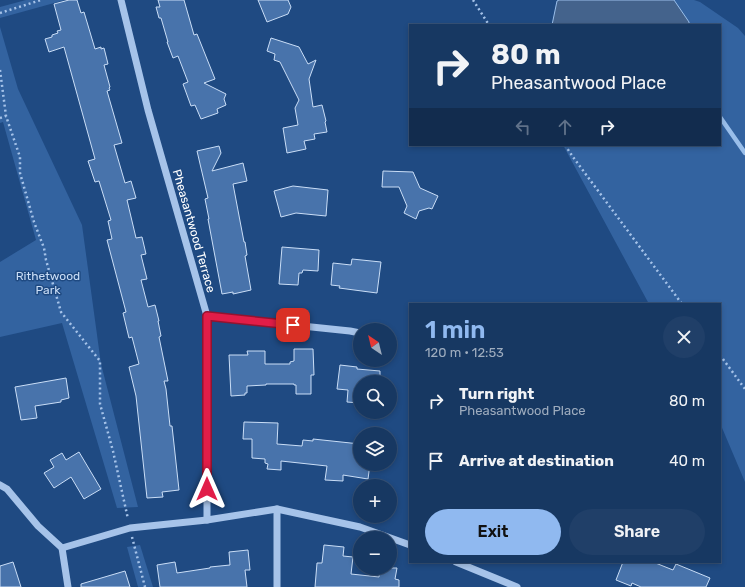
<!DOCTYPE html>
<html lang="en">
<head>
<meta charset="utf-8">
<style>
	:root { --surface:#173862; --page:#203f68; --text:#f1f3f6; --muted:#9eacbe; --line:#365277; --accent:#90b9f0 }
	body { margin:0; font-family:Rubik,sans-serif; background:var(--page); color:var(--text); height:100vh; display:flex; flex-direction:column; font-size:15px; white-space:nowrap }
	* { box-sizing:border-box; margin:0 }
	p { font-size:13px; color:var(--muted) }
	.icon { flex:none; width:22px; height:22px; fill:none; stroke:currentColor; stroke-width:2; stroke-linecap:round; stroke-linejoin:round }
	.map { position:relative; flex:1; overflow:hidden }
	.panel { position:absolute; left:409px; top:303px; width:312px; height:260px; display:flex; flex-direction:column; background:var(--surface); border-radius:0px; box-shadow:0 2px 6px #0003,0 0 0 1px var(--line) }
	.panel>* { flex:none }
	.guide { position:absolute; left:409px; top:24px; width:312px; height:122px; border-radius:0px; box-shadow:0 2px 6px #0003,0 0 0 1px var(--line); background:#173862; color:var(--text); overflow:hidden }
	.needle { width:26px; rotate:325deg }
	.controls { position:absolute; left:353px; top:323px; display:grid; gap:8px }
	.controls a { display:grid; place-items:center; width:44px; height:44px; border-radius:50%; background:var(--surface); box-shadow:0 2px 6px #0003,0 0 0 1px var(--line); font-size:20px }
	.pin { position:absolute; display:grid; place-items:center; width:34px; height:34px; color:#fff; margin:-17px; border-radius:8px; box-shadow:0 2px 6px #0006 }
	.me { position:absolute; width:44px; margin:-22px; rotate:0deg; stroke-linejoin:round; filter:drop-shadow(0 0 3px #0008) }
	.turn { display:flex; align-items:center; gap:14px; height:84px; padding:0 16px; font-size:18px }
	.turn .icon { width:52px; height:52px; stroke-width:2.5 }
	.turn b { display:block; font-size:28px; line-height:34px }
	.lanes { display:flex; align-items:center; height:38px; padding:0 16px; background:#0003; justify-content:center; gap:20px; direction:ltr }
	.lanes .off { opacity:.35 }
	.round { display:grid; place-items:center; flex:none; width:42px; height:42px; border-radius:21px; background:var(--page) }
	.summary { display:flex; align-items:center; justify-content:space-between; height:68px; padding:0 16px }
	h1 { font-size:24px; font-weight:600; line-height:30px; color:var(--accent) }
	.button { display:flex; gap:8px; margin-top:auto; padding:8px 16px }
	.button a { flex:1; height:46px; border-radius:24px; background:var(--accent); color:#111; font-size:16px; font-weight:600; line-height:46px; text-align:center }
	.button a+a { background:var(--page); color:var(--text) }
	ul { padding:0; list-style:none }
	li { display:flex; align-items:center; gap:12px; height:60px; padding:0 16px }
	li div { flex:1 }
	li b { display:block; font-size:15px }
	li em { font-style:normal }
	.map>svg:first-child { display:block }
</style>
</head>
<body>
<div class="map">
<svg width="745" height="587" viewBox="0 0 745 587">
	<rect width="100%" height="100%" fill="#1f4a82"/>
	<!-- green -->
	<g fill="#3363a0">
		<path d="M26 0H65L0 18V7Z"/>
		<path d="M593 0H694L700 2 738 28 745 36V482L720 423V304H649L563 145H720V25H560Z"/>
		<path d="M0 27 18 89 82 225 101 364 138 507 117 508 62 323 0 337V262L36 240 3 122 0 123Z"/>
		<path d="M140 545 153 587H138L127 547Z"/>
	</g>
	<!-- water -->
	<path fill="#44638c" stroke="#99beea" d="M559 0H674L689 22V25H552L557 1Z"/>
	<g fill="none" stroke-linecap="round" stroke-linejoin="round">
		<!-- stream -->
		<path stroke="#99beea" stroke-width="4.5" d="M720 117 745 153"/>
	</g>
	<!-- building -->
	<g fill="#4873ab" stroke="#cadef7">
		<path d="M69 0H77L81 13 84 12 95 49 101 47V49L104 48 108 64 104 65 110 87 109 88 110 90 107 91 122 143 114 145 125 183 131 181 136 198 127 200 136 238 142 237 146 254 141 255 147 279 141 280 148 307 155 305 159 321H158L161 336 159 337 168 381H164L166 389 170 426H172L179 490 162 492 163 497 147 498 136 396 129 367 139 364 132 337 129 338 123 313 126 312 107 240 112 239 108 221 111 220 99 181 95 182 88 161 95 159 64 47 49 52 45 39 52 37V35L58 33 57 31 61 30 54 4Z"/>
		<path d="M158 0H184L194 35 197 34 215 79 204 83 226 94 224 99 226 105 217 109 218 113 201 119 195 105 191 106 183 84 188 82 178 56 173 58 167 42H168L161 18H159L156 7H160Z"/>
		<path d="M258 0H288L291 7 288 14 267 22Z"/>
		<path d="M271 38 299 47 308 64 316 60 309 79 313 107 322 105 326 121 325 122 327 132 314 134 315 139 304 141 306 149 287 153 283 128 298 125 295 108 299 100 280 62 274 60 275 54 267 51Z"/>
		<path d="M219 146 221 153 212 171 243 163 247 181 233 184 244 242H245L247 255 245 256 251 290 233 294V292L222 294 208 219H209L205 199 208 198 197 151Z"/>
		<path d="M383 171 413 172 420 188 438 196 432 209 429 208 419 211 416 219 404 213 407 206 399 187H382Z"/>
		<path d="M293 186 328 190 326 216 296 213 281 217 274 191Z"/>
		<path d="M282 247 319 250 318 271 303 270 302 273H299L298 285 279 284Z"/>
		<path d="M352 259 381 262 377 293 339 288 340 286 331 285 333 263 351 265Z"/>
		<path d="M294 349H313L314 375H311V394H296V385H294V384H266V385L247 386V393H245V395L231 396 229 355H248L247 351H265V364H290V362L294 361Z"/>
		<path d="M340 365 357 367V369L380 371V382H360V403L347 402 348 390 337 389Z"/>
		<path d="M66 378 69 398 61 400V402L35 406 37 418 21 420 15 387Z"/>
		<path d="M244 422 278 423 277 444 302 446 303 440 313 441V439L360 444V464H370L368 479 343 475V481L325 480 327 466 281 461V470L267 469 268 464 265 463V459L252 458V439H243Z"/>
		<path d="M79 452 101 489 84 499 71 477 54 488 44 473 54 467 50 460 62 453 66 460Z"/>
		<path d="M324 545 344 547 343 556 353 557 351 574 379 577 380 568H397L395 579 399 580V587H315L317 563H322Z"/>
		<path d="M248 550 250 570H245L247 587H160L157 565 175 562 177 573 210 568V567L230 565 229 552Z"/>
		<path d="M13 562 21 587H0V566Z"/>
		<path d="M623 562H653L673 570 676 564 710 578 706 587H641L632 583 631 586 616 580Z"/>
		<path d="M125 571 130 587H81V584Z"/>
	</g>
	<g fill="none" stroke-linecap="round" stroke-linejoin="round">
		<!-- path -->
		<g stroke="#a6c3e9" stroke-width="2.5" stroke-dasharray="2 3" stroke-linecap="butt">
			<path d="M473 0 489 25"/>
			<path d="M0 13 41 0"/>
			<path d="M0 70 6 116 20 157V173L34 222 44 248 46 260 61 312 100 361V404L113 451 128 519"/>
			<path d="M0 118 6 116"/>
			<path d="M565 145 573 157 682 304"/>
			<path d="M720 355 745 389"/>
			<path d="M132 537 145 587"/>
		</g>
		<!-- minor -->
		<g stroke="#a6c3e9" stroke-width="7">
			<path d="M121 0 148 110 207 316V520"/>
			<path d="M207 316 350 331 360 333"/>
			<path d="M0 485 7 489 38 526 62 548 68 587"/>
			<path d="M62 548 130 528 207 520 277 509 360 527 410 545"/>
			<path d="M456 562 517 587"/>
			<path d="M277 587V509"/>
		</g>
	</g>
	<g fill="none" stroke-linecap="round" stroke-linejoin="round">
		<!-- route casing -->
		<g stroke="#92132f" stroke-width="10">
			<path id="route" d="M207 489V316L293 325"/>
		</g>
		<!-- route -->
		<use href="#route" stroke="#e11d48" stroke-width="7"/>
	</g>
	<g text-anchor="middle" stroke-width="3" stroke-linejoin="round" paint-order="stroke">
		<!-- street labels -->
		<g font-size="12" fill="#fff" stroke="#1f4a82">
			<text transform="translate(194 231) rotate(74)" y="4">Pheasantwood Terrace</text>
		</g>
		<!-- park labels -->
		<g font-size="12" fill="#cadef7" stroke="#1f4a82">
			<text x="48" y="280">Rithetwood<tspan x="48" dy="14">Park</tspan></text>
		</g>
	</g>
</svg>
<div class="controls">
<a><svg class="needle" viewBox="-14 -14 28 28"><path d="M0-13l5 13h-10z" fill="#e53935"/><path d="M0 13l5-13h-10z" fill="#9eacbe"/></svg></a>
<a><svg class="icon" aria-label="search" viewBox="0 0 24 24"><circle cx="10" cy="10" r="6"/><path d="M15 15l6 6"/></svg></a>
<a><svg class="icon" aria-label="layers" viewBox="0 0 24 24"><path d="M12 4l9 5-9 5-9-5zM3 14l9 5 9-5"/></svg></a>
<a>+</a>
<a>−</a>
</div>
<div class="pin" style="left:293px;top:325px;background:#d93025"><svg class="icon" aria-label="arrive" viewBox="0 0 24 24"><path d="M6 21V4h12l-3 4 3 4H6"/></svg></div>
<svg class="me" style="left:207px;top:489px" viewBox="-20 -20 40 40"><path d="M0-17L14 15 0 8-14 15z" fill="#e11d48" stroke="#fff" stroke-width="4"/></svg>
<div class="guide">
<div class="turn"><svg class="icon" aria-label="right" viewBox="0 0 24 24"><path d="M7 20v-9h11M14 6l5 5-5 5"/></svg><div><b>80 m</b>Pheasantwood Place</div></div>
<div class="lanes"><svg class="icon off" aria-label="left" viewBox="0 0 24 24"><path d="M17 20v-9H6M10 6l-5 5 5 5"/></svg><svg class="icon off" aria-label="ahead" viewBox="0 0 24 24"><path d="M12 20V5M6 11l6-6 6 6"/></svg><svg class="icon" aria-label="right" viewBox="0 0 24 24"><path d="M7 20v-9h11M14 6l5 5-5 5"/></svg></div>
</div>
<section class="panel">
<div class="summary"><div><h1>1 min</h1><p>120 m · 12:53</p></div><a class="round"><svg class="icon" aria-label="close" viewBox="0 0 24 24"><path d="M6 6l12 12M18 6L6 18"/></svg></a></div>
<ul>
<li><svg class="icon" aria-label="right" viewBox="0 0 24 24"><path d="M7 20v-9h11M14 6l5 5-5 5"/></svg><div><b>Turn right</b><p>Pheasantwood Place</p></div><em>80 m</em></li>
<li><svg class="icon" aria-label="arrive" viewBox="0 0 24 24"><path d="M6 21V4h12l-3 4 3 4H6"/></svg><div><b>Arrive at destination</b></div><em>40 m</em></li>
</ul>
<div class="button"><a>Exit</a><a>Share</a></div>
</section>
</div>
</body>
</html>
